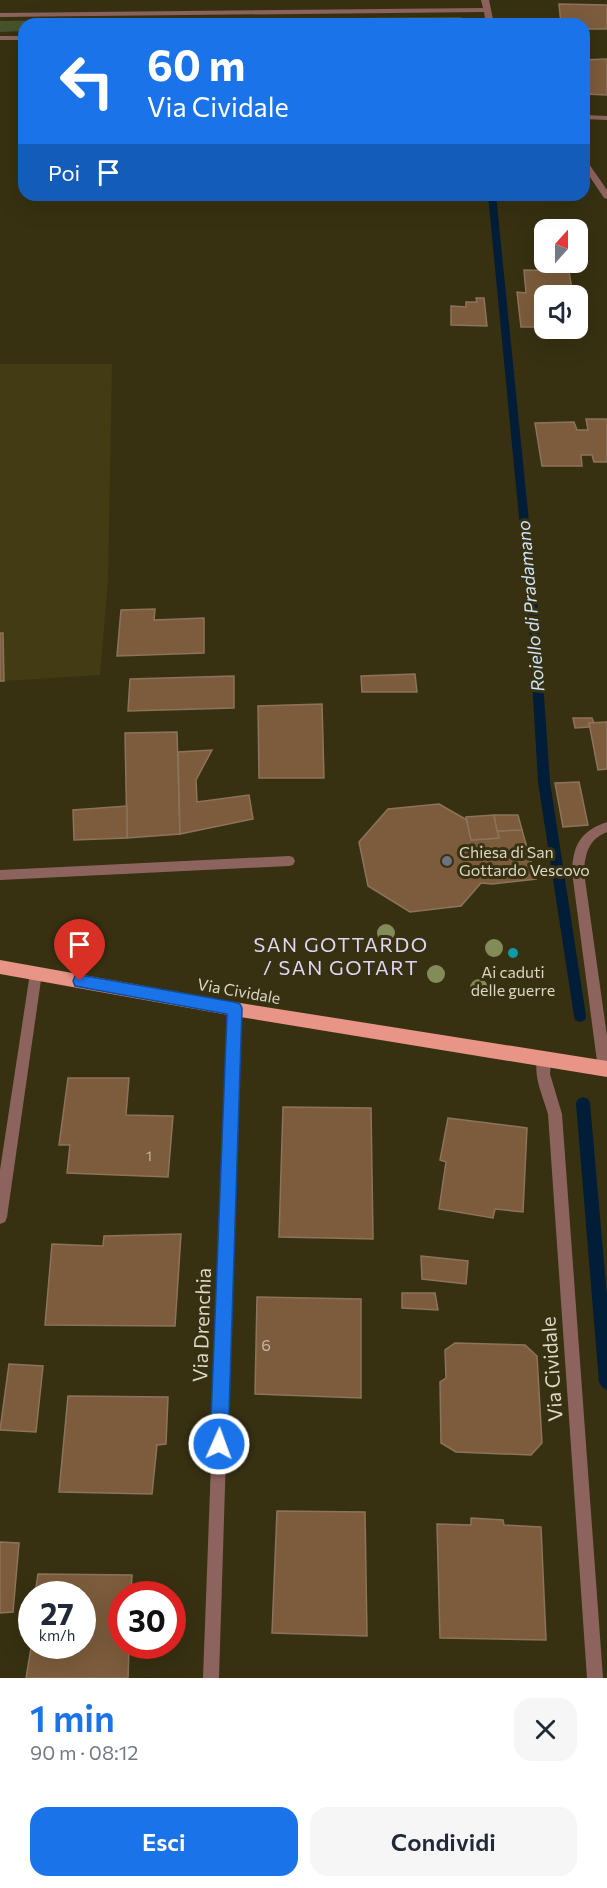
<!DOCTYPE html>
<html lang="it">
<head>
<meta charset="utf-8">
<style>
	:root { --surface:#fff; --page:#f6f6f7; --text:#1f2937; --muted:#747a83; --accent:#1a73e8 }
	body { margin:0; font-family:Commissioner,sans-serif; background:var(--page); color:var(--text); height:100vh; display:flex; flex-direction:column; font-size:22px; white-space:nowrap }
	* { box-sizing:border-box; margin:0 }
	p { font-size:20px; color:var(--muted) }
	.icon { flex:none; width:33px; height:33px; fill:none; stroke:currentColor; stroke-width:2; stroke-linecap:round; stroke-linejoin:round }
	.map { position:relative; height:1678px; overflow:hidden }
	.details { display:flex; flex-direction:column; background:var(--surface); flex:1 }
	.details>* { flex:none }
	.top-card { position:absolute; left:18px; top:18px; width:572px; height:183px; border-radius:18px; box-shadow:0 6px 24px #0002; background:#1a73e8; color:#fff; overflow:hidden }
	.needle { width:39px; rotate:21deg }
	.buttons { position:absolute; left:534px; top:219px; display:grid; gap:12px }
	.buttons a { display:grid; place-items:center; width:54px; height:54px; border-radius:12px; background:var(--surface); box-shadow:0 6px 24px #0002; font-size:30px }
	.speed { position:absolute; left:18px; top:1581px; display:flex; gap:12px; font-size:30px; font-weight:700; text-align:center }
	.speed>* { display:grid; place-content:center; width:78px; height:78px; border-radius:50%; background:var(--surface); box-shadow:0 6px 24px #0002; line-height:1 }
	.speed small { font-size:15px; font-weight:400 }
	.speed .limit { border:9px solid #d22; background:#fff; color:#111 }
	.pin { position:absolute; display:grid; place-items:center; width:51px; height:51px; color:#fff; margin:-62px -26px; border-radius:50% 50% 50% 0; rotate:-45deg; box-shadow:0 0 6px #0007 }
	.pin .icon { rotate:45deg }
	.me { position:absolute; width:66px; margin:-33px; rotate:2deg; stroke-linejoin:round; filter:drop-shadow(0 0 4px #0008) }
	.turn { display:flex; align-items:center; gap:21px; height:126px; padding:0 30px; font-size:27px }
	.turn .icon { width:78px; height:78px; stroke-width:2.5 }
	.turn b { display:block; font-size:42px; line-height:51px }
	.then { display:flex; align-items:center; height:57px; padding:0 30px; background:#0003; gap:12px; font-size:22px }
	.round { display:grid; place-items:center; flex:none; width:63px; height:63px; border-radius:18px; background:var(--page) }
	.head { display:flex; align-items:center; justify-content:space-between; height:102px; padding:0 30px }
	h1 { font-size:36px; font-weight:600; line-height:45px; color:var(--accent) }
	.primary-button { display:flex; gap:12px; margin-top:auto; padding:12px 30px }
	.primary-button a { flex:1; height:69px; border-radius:18px; background:var(--accent); color:#fff; font-size:24px; font-weight:600; line-height:69px; text-align:center }
	.primary-button a+a { background:var(--page); color:var(--text) }
	.map>svg:first-child { display:block }
</style>
</head>
<body>
<div class="map">
<svg width="607" height="1678" viewBox="0 0 607 1678">
	<rect width="100%" height="100%" fill="#373112"/>
	<!-- built -->
	<path fill="#433b13" d="M0 364H112L108 580 100 675 4 681 3 633H0Z"/>
	<!-- green -->
	<path fill="#48532c" d="M461 17 462 24H24V31L0 32V21Z"/>
	<g fill="none" stroke-linecap="round" stroke-linejoin="round">
		<!-- stream -->
		<g fill="#021d38" fill-rule="evenodd">
			<path d="M488 195H496L538 611 550 782 586 1016 585 1020 580 1022 575 1020 574 1016 538 782 528 611Z"/>
			<path d="M583 1097 588 1099 590 1103 607 1297V1390L602 1387 599 1382 576 1103 578 1099Z"/>
		</g>
	</g>
	<!-- building -->
	<g fill="#7c5c3c" stroke="#8d735a" stroke-width="1.5">
		<path d="M559 4 607 5V29H584V24H561Z"/>
		<path d="M605 59H607V95L586 94 584 60Z"/>
		<path d="M524 270 569 271 573 296H544V327H521L517 292 526 293Z"/>
		<path d="M476 298H484L487 326 451 325V306L466 307V302H477Z"/>
		<path d="M586 419H607V462H594L592 455H581L582 466H542L535 423 574 422 577 430H588Z"/>
		<path d="M155 609 154 620 204 618V653L117 656 121 610Z"/>
		<path d="M0 633H3L4 681H0Z"/>
		<path d="M415 674 417 692H362L361 676Z"/>
		<path d="M234 676V708L128 711 130 679Z"/>
		<path d="M322 704 324 778H259L258 706Z"/>
		<path d="M573 718H592L594 723H589V727L575 728Z"/>
		<path d="M607 722V769L598 770 589 723Z"/>
		<path d="M177 732 180 834 127 838 125 733Z"/>
		<path d="M212 750 196 780 197 802 249 795 253 819 180 834 178 752Z"/>
		<path d="M579 782 588 825 563 827 555 783Z"/>
		<path d="M439 804 467 820 471 840 499 838 497 831 522 830 536 879 492 884 481 883 461 906 410 912 368 886 359 842 388 809Z"/>
		<path d="M127 806V838L74 840 73 810Z"/>
		<path d="M494 815 499 838 471 840 466 817Z"/>
		<path d="M494 815H518L522 830 497 831Z"/>
		<path d="M68 1078H129L126 1115 173 1116 168 1177 67 1173 70 1145H59Z"/>
		<path d="M283 1107 371 1108 373 1239 279 1237Z"/>
		<path d="M448 1118 527 1128 523 1212 495 1209 493 1218 439 1209 446 1162 440 1160Z"/>
		<path d="M181 1234 175 1326 45 1325 52 1244 103 1246 104 1236Z"/>
		<path d="M421 1256 468 1261 466 1284 422 1279Z"/>
		<path d="M402 1293H435L438 1310 402 1308Z"/>
		<path d="M257 1297 361 1299V1398L255 1394Z"/>
		<path d="M455 1343 525 1345 537 1356 542 1443 531 1455 456 1452 441 1443 440 1382 446 1378 445 1350Z"/>
		<path d="M9 1364 43 1366 36 1432 0 1430Z"/>
		<path d="M68 1396 168 1397 166 1444 157 1445 152 1494 59 1492Z"/>
		<path d="M277 1511 365 1512 367 1636 272 1633Z"/>
		<path d="M471 1518 503 1520 504 1525 541 1527 546 1640 440 1638 437 1524 471 1525Z"/>
		<path d="M0 1542 19 1543 13 1612 0 1613Z"/>
		<path d="M38 1574 132 1575 131 1594H122V1646H129L128 1678H26L32 1642V1646H82V1594H35Z"/>
	</g>
	<g fill="none" stroke-linecap="round" stroke-linejoin="round">
		<!-- service -->
		<g fill="#8d645d" fill-rule="evenodd">
			<path d="M584 115 607 116V120L584 119Z"/>
			<path d="M607 822V832C589 839 585 853 584 872L607 1036V1074L605 1075 600 1073 598 1069 572 872C573 844 581 831 607 822Z"/>
			<path d="M289 856 293 857 295 861 293 865 289 866 0 880V870Z"/>
			<path d="M36 967 41 969 42 973 7 1217 5 1222 0 1224V1170L30 973 31 969Z"/>
			<path d="M544 1053 549 1055 551 1059 550 1074 562 1114 603 1678H587L548 1114C543 1096 531 1073 539 1055Z"/>
		</g>
		<!-- minor -->
		<path fill="#8d645d" fill-rule="evenodd" d="M234 1003 239 1005 240 1009 219 1678H203L228 1009 229 1005Z"/>
		<!-- tertiary -->
		<g fill="#8d645d" fill-rule="evenodd">
			<path d="M481 0H489L494 24H486L484 12 0 17V13L483 8Z"/>
			<rect x="0" y="36" width="24" height="4"/>
			<path d="M584 161H587L607 190V199L604 198 584 168Z"/>
		</g>
		<!-- primary -->
		<path fill="#e89487" fill-rule="evenodd" d="M0 960 234 1002 607 1061V1077L234 1016 0 974Z"/>
	</g>
	<!-- trees -->
	<g fill="#838c59">
		<circle cx="386" cy="933" r="9"/>
		<circle cx="494" cy="948" r="9"/>
		<circle cx="436" cy="974" r="9"/>
		<circle cx="479" cy="988" r="9"/>
	</g>
	<!-- route -->
	<path fill="#1a73e8" stroke="#114b97" stroke-width="1.5" d="M80 975 234 1002 240 1004 242 1008 228 1444 225 1451 219 1453 213 1451 210 1444 227 1014 80 987 75 986 73 981 75 976Z"/>
	<!-- markers -->
	<circle fill="#6b7280" stroke="#373112" stroke-width="2" cx="447" cy="861" r="6"/>
	<circle fill="#0f9aa8" stroke="#373112" stroke-width="2" cx="513" cy="953" r="6"/>
	<g text-anchor="middle" stroke-width="6" stroke-linejoin="round" paint-order="stroke">
		<!-- number labels -->
		<g font-size="14" fill="#c2b8a3">
			<text x="149" y="1161">1</text>
		</g>
		<!-- poi labels -->
		<g font-size="16" fill="#dad7c5" stroke="#373112" text-anchor="start">
			<text x="459" y="858">Chiesa di San<tspan x="459" dy="18">Gottardo Vescovo</tspan></text>
			<text x="513" y="978" text-anchor="middle">Ai caduti<tspan x="513" dy="18">delle guerre</tspan></text>
		</g>
		<!-- street labels -->
		<g font-size="16" fill="#dad7c5" stroke="#373112">
			<text transform="translate(239 991) rotate(10)" y="6">Via Cividale</text>
		</g>
		<!-- near-number labels -->
		<g font-size="16" fill="#c2b8a3">
			<text x="266" y="1351">6</text>
		</g>
		<!-- water labels -->
		<g font-size="18" font-style="italic" fill="#cfe3f9" stroke="#373112">
			<text transform="translate(531 606) rotate(-95)" y="6">Roiello di Pradamano</text>
		</g>
		<!-- quarter labels -->
		<g font-size="20" letter-spacing="1.5" fill="#ded8f5" stroke="#373112">
			<text x="341" y="952">SAN GOTTARDO<tspan x="341" dy="23">/ SAN GOTART</tspan></text>
		</g>
		<!-- near-street labels -->
		<g font-size="20" fill="#dad7c5" stroke="#373112">
			<text transform="translate(202 1325) rotate(-88)" y="7">Via Drenchia</text>
			<text transform="translate(552 1369) rotate(-94)" y="7">Via Cividale</text>
		</g>
	</g>
</svg>
<div class="buttons">
<a><svg class="needle" viewBox="-14 -14 28 28"><path d="M0-13l5 13h-10z" fill="#e53935"/><path d="M0 13l5-13h-10z" fill="#747a83"/></svg></a>
<a><svg class="icon" aria-label="sound" viewBox="0 0 24 24"><path d="M4 9h4l5-4v14l-5-4H4zM17 9q2 3 0 6"/></svg></a>
</div>
<div class="speed"><div>27<small>km/h</small></div><div class="limit">30</div></div>
<div class="pin" style="left:80px;top:981px;background:#d93025"><svg class="icon" aria-label="arrive" viewBox="0 0 24 24"><path d="M6 21V4h12l-3 4 3 4H6"/></svg></div>
<svg class="me" style="left:219px;top:1444px" viewBox="-20 -20 40 40"><circle r="17" fill="#1a73e8" stroke="#fff" stroke-width="3"/><path d="M0-11L8 9 0 5-8 9z" fill="#fff"/></svg>
<div class="top-card">
<div class="turn"><svg class="icon" aria-label="left" viewBox="0 0 24 24"><path d="M17 20v-9H6M10 6l-5 5 5 5"/></svg><div><b>60 m</b>Via Cividale</div></div>
<div class="then">Poi<svg class="icon" aria-label="arrive" viewBox="0 0 24 24"><path d="M6 21V4h12l-3 4 3 4H6"/></svg></div>
</div>
</div>
<section class="details">
<div class="head"><div><h1>1 min</h1><p>90 m · 08:12</p></div><a class="round"><svg class="icon" aria-label="close" viewBox="0 0 24 24"><path d="M6 6l12 12M18 6L6 18"/></svg></a></div>
<div class="primary-button"><a>Esci</a><a>Condividi</a></div>
</section>
</body>
</html>
